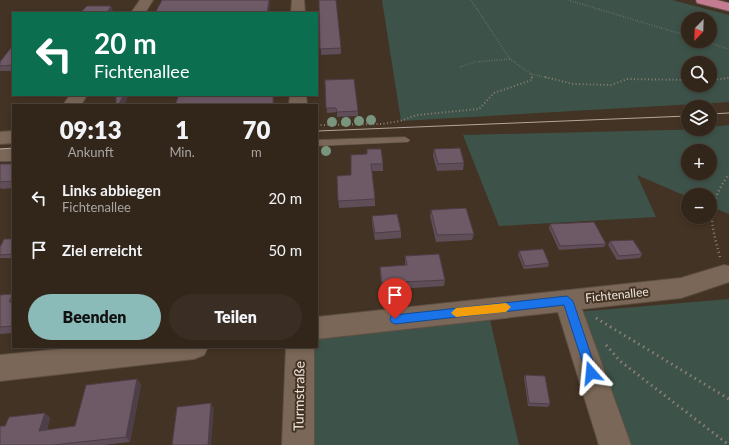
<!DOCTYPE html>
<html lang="de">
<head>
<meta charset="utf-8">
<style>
	:root { --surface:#32261b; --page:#3a2e24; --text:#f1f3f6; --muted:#a8a5a3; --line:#4d433a; --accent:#8bbbb9 }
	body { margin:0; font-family:Lato,sans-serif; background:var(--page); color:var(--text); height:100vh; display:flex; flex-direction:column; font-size:15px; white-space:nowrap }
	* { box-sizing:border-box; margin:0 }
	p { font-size:13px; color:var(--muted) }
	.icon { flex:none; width:22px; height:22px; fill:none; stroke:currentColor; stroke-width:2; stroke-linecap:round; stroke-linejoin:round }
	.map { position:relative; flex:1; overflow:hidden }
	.drawer { position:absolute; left:12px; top:104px; width:306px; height:244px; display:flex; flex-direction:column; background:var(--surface); border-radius:0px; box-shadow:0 2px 6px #0003,0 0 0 1px var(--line) }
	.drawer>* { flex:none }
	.hud { position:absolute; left:12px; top:12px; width:306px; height:84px; border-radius:0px; box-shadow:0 2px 6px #0003,0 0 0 1px var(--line); background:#0b6e4f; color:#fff; overflow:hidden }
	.needle { width:26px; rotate:203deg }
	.buttons { position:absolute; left:681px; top:12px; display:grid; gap:8px }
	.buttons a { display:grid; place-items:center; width:36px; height:36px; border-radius:50%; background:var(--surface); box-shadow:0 2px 6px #0003,0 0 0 1px var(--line); font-size:20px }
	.pin { position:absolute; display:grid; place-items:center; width:34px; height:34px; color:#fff; margin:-41px -17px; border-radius:50% 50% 50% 0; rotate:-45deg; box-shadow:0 0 4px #0007 }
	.pin .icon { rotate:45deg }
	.me { position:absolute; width:44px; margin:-22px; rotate:342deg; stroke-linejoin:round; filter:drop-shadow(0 0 3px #0008) }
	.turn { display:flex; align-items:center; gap:14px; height:84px; padding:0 16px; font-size:18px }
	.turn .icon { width:52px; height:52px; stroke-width:2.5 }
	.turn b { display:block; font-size:28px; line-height:34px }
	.eta { display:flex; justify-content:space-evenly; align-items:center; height:68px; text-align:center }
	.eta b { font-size:24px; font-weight:800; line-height:28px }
	.button { display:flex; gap:8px; margin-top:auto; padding:8px 16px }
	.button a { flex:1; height:46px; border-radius:24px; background:var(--accent); color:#111; font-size:16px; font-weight:800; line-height:46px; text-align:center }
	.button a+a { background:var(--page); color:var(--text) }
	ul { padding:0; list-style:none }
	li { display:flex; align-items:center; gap:12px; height:52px; padding:0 16px }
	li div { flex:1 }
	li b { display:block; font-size:15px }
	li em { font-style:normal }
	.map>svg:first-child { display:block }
</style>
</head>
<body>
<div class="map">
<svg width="729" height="445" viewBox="0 0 729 445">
	<rect width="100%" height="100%" fill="#433324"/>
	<!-- green -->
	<g fill="#3d5349" fill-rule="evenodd">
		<path d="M382 0H672L729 15V102L401 121ZM688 19H710V41H688ZM688 63H710V85H688Z"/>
		<path d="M729 125V214L710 206V195H688V197L637 175 656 217 499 226 463 135 710 129V127ZM688 151H710V173H688Z"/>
		<path d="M729 299V445H622L576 312Z"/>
		<path d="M490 320 519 445H312L314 347H317V334Z"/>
	</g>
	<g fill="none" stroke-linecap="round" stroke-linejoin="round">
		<!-- lane casing -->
		<g stroke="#5d4f42" stroke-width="1">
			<path id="lane" d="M405 137 410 140 408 142 317 146V140Z"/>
		</g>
		<!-- street casing -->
		<g stroke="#5d4f42" stroke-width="2">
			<g id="street">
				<path d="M140 0H153L145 13H131Z"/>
				<path d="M292 0H304L305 13H291Z"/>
				<path d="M70 95H87L81 105H63Z"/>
				<path d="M290 95H306L307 105H289Z"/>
				<path d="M13 131V143L0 144V132Z"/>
				<rect x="0" y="149" width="13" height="12"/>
				<path d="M724 265 729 266V282L681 298 582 309 631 445H599L558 312 317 339V317L681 278Z"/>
				<path d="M81 347H208L204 355 194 359 0 381V355Z"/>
				<path d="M286 347H314V445H282Z"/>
			</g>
		</g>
		<!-- highway casing -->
		<g stroke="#5d4f42" stroke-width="2">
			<path id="highway" d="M696 0H717L729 3V11L697 3Z"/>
		</g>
		<!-- path-far3 -->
		<g stroke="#8d7f73" stroke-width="1.5" stroke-dasharray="0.5 2" stroke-linecap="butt">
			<path d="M471 0 510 59 531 74 549 78"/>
			<path d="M568 0 688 36"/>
			<path d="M703 41 729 49"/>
			<path d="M460 67 475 62 510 59"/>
			<path d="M531 74 532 78"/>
			<path d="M727 78H729"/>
		</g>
		<!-- path-far2 -->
		<g stroke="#8d7f73" stroke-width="2" stroke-dasharray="1 2.5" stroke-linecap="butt">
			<path d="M545 77 573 84 611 85 627 79 688 80"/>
			<path d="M710 80 729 78"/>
			<path d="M317 125 382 124 400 121 417 115 479 109 494 93 532 80V77"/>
		</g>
		<!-- path-far1 -->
		<path stroke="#8d7f73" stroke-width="2.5" stroke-dasharray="1 3" stroke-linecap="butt" d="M720 257C710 220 706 207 729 174"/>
		<!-- path -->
		<g stroke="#8d7f73" stroke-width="3" stroke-dasharray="1.5 4" stroke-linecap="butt">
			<path d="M596 318 729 399"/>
			<path d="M606 345 620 361 729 445"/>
		</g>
		<!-- lane -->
		<use href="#lane" fill="#7a6757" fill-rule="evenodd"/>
		<!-- street -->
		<use href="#street" fill="#7a6757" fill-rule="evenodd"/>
		<!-- highway -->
		<use href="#highway" fill="#c57b91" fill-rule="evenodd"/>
		<!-- tram -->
		<g stroke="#b3a69b" stroke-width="1">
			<path d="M710 114 729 113"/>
			<path d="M317 131 688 116"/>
			<path d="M0 149 13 148"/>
		</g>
	</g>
	<!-- trees -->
	<g fill="#79957e">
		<circle cx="371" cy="120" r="5"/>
		<circle cx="359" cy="121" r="5"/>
		<circle cx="332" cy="122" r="5"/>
		<circle cx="346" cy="122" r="5"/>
		<circle cx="326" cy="151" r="5"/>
	</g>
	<!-- wall -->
	<g fill="#5f4d58">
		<path d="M319 0 341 48V54L321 55Z"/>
		<path d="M13 45V71H0V62Z"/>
		<path d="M325 80 358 111V116L337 117V112L327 113Z"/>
		<path d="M179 95 274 105H175Z"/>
		<path d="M434 149 464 163 463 170 437 171 433 156Z"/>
		<path d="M351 155 383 164V171H372L375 199V206L339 208 337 176 351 175Z"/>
		<path d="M0 164H13V188L1 189 0 187Z"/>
		<path d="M431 210 474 234 472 240 436 242 430 216Z"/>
		<path d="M372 216 401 231V238L375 240 372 223Z"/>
		<path d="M550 224 606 244 604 247 559 250 549 228Z"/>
		<path d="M13 239V258H0V247Z"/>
		<path d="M610 241 642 254 640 258 617 260 608 245Z"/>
		<path d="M519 251 549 263 548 267 524 269 518 255Z"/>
		<path d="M405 256 445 280 444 286 382 290 380 273V267L405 265Z"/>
		<path d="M13 294V333L0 334V295Z"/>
		<path d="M525 375 550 404 548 407 528 406 524 378Z"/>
		<path d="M137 379 141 385 130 442 103 445H0L5 426 45 413 50 418 47 430 75 426Z"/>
	</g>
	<!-- shaded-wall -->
	<g fill="#4d3e47">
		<path d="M269 0H270L269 13H267Z"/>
		<path d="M111 6 113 11 112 13H107Z"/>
		<path d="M124 95H129L124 105H118Z"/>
		<rect x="273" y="95" width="1" height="10"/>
		<path d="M13 294V307L9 302Z"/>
		<path d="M137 379 141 385 130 442 126 437Z"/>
		<path d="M211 403 214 409 211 445H208Z"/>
		<path d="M45 413 50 418 45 436 39 431Z"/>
	</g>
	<!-- building -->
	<g fill="#6e5966" stroke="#4d3e47">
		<path d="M162 0H269L267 13H155Z"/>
		<path d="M319 0H336L341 48 320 49Z"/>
		<path d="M87 6H111L107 13H80Z"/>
		<path d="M13 45V65L0 66V62Z"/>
		<path d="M354 79 358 111 337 112 336 108H326L325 80Z"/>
		<path d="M116 95H124L118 105H116Z"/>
		<path d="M179 95H273V105H237V104L209 105H175Z"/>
		<path d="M460 148 464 163 438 164 434 149Z"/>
		<path d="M367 149H381L383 164H371L375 199 338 201 337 176 351 175V155L367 154Z"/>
		<path d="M0 164H13V181L0 182Z"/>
		<path d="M466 208 474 234 437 235 431 210Z"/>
		<path d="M397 214 401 231 375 233 372 216Z"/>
		<path d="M594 222 606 244 560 246 550 224Z"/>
		<path d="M4 239H13V254L0 255V247Z"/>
		<path d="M633 240 642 254 619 256 610 241Z"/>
		<path d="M543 249 549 263 525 266 519 251Z"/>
		<path d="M439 254 445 280 382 283 380 267 407 265 405 256Z"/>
		<path d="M13 294 9 302H13V326L0 327V295Z"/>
		<path d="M525 375 545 376 550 404 529 403Z"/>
		<path d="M137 379 126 437 53 445H0V426H5L9 417 45 413 39 431 75 426 86 385Z"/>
		<path d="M211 403 208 445H172L177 407Z"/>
	</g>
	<!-- route -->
	<path fill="#1a73e8" stroke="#114b97" d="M567 296 573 301 597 373 596 377 591 378 587 377 586 373 564 305 395 324 391 322 390 319 391 316 395 315Z"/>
	<!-- slow -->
	<path fill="#f59e0b" d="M506 303 511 307 506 312 456 317 451 313 456 308Z"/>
	<g text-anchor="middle" stroke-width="4" stroke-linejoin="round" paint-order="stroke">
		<!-- street labels -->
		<g font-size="12" fill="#efe4db" stroke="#433324">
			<text transform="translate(617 295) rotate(-6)" y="4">Fichtenallee</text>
		</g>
		<!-- near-street labels -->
		<g font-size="14" fill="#efe4db" stroke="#433324">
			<text transform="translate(299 396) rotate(-89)" y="5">Turmstraße</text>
		</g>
	</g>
</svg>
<div class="buttons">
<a><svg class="needle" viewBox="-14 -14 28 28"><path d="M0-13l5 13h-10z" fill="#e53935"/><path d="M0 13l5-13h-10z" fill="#a8a5a3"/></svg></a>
<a><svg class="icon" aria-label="search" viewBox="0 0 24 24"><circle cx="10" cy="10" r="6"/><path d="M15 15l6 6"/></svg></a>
<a><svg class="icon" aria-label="layers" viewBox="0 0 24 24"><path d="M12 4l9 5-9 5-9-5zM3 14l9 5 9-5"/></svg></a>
<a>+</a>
<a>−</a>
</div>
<div class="pin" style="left:395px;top:319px;background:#d93025"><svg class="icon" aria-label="arrive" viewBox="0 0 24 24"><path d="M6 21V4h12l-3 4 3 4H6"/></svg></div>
<svg class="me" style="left:591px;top:373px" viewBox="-20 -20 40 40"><path d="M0-17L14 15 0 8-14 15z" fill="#1a73e8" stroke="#fff" stroke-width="4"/></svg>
<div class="hud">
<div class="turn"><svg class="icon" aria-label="left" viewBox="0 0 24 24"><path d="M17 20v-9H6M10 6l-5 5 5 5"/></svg><div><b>20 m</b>Fichtenallee</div></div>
</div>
<section class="drawer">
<div class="eta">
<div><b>09:13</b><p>Ankunft</p></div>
<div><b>1</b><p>Min.</p></div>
<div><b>70</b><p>m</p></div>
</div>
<ul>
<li><svg class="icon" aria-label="left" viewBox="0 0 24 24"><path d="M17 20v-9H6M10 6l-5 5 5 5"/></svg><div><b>Links abbiegen</b><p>Fichtenallee</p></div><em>20 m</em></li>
<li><svg class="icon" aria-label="arrive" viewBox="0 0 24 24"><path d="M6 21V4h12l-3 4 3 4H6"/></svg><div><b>Ziel erreicht</b></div><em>50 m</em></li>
</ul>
<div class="button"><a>Beenden</a><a>Teilen</a></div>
</section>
</div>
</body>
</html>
